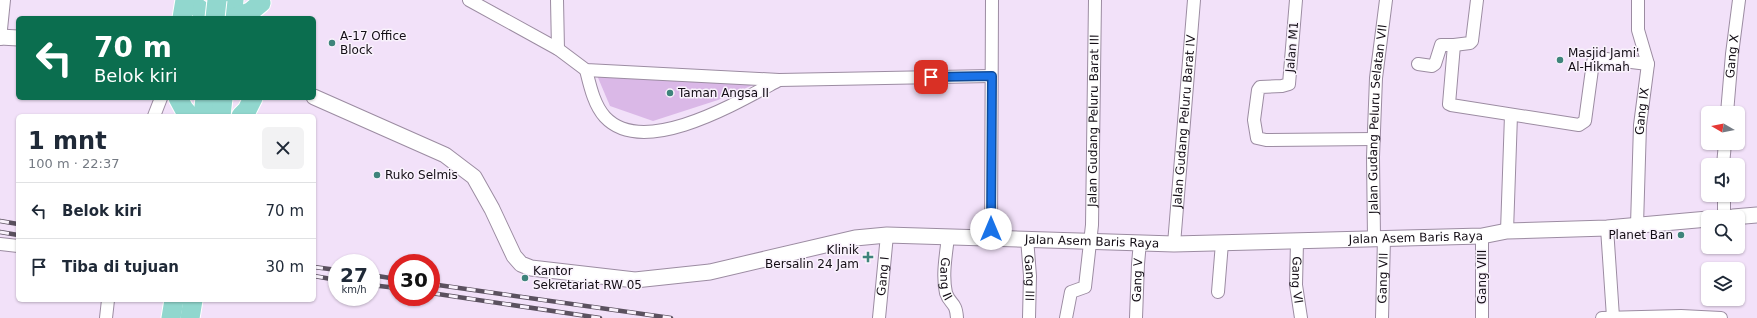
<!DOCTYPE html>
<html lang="id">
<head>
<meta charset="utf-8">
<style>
	:root { --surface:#fff; --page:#f2f2f3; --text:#1f2937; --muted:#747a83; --line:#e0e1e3 }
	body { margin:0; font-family:"DejaVu Sans",sans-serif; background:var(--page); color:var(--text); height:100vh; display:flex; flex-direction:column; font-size:15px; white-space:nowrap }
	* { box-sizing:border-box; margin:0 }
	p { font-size:13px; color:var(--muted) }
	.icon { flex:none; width:22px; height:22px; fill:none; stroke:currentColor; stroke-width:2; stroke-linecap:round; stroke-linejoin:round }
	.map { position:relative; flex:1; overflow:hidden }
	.drawer { position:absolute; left:16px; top:114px; width:300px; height:188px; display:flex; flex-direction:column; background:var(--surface); border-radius:6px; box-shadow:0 1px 3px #0004 }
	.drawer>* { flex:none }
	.banner { position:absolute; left:16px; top:16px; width:300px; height:84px; border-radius:6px; box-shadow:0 1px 3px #0004; background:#0b6e4f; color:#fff; overflow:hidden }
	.needle { width:26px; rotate:279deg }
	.fabs { position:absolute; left:1701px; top:106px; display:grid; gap:8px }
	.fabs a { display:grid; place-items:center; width:44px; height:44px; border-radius:6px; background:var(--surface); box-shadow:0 1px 3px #0004; font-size:20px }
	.speed { position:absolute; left:328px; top:254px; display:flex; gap:8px; font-size:20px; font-weight:700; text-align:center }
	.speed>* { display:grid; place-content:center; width:52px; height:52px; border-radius:50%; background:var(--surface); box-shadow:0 1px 3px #0004; line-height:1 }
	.speed small { font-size:10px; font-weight:400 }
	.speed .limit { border:6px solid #d22; background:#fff; color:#111 }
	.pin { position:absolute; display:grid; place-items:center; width:34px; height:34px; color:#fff; margin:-17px; border-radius:8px; box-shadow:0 2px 6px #0006 }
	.me { position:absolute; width:44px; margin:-22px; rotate:0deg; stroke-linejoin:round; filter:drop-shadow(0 0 3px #0008) }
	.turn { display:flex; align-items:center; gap:14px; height:84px; padding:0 12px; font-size:18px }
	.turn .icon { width:52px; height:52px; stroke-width:2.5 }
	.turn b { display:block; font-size:28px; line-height:34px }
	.round { display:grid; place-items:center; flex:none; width:42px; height:42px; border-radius:6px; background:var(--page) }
	.headline { display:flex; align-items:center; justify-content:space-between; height:68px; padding:0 12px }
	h1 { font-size:24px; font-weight:700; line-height:30px }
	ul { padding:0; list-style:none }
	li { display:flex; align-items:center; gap:12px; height:56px; padding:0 12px; border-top:1px solid var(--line) }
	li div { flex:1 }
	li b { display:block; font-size:15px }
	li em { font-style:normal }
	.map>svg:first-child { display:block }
</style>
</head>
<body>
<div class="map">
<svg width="1757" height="318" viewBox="0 0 1757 318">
	<rect width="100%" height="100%" fill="#f2e1f9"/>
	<!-- green -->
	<path fill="#dab8e7" d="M596 73 753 85 718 100 653 121 610 106Z"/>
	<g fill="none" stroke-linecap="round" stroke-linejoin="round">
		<!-- minor casing -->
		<g stroke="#9c8ca2" stroke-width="14">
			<g id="minor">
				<path d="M469 0 558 49 586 70 779 80 991 76"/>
				<path d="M557 0 558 49"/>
				<path d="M1296 0 1289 84 1282 86 1260 87 1258 90 1254 120 1257 138 1266 140 1374 139"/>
				<path d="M0 39 4 0"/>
				<path d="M1454 45 1449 104 1451 105 1579 125 1585 121 1593 62 1598 58 1648 64"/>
				<path d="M1418 64 1432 66 1435 64 1441 45H1454L1470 43 1472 41 1477 0"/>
				<path d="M586 70C590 86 594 105 605 117 644 159 740 101 779 80"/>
				<path id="s1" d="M1727 113 1732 54 1739 0"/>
				<path d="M154 116 161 98"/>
				<path d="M1723 165 1725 143"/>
				<path d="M1724 217V195"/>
				<path id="s2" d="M1637 225 1640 125 1648 64 1638 30V0"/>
				<path d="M1607 228 1613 317"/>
				<path d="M1507 231 1511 115"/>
				<path id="s3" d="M948 237C946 255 942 275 946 293 950 305 956 301 957 318"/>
				<path d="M991 238 992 0"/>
				<path id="s4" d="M1027 238 1030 276 1029 318"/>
				<path id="s5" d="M1374 238 1373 157 1376 78 1386 0"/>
				<path id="s6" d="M1297 242 1296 285 1301 318"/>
				<path d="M0 244 18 246"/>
				<path id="s7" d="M1174 244 1194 0"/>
				<path d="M1218 292 1222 243"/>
				<path d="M106 318 108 300"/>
				<path id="s8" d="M879 318 887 235"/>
				<path id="s9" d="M1066 318 1071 292 1085 287 1092 225 1095 0"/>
				<path id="s10" d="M1136 318 1138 264 1140 242"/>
				<path id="s11" d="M1382 318 1384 238"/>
				<path d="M1482 318V236"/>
				<path d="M1602 318 1681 316 1721 318"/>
			</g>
		</g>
		<!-- tertiary casing -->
		<g stroke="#9c8ca2" stroke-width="17">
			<g id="tertiary">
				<path d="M0 37 18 38"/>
				<path id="s12" d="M314 97 445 155 474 177 492 209 514 256 521 264 531 268 635 280 710 272 855 238 887 235 1174 244 1482 236 1507 231 1607 228 1708 219"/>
				<path d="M1733 217 1757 215"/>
			</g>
		</g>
		<!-- primary casing -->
		<g stroke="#fff" stroke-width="21">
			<g id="primary">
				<path d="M190 0C198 10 207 15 219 18"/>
				<path d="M182 18 185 0"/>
				<path d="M232 18 234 0"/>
				<path d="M234 18 250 12 261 3"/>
				<path d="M178 98 184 109 190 116"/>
				<path d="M203 116 205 98"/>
				<path d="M221 116 223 98"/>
				<path d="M241 116 247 110 253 98"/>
				<path d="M171 318 174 300"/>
				<path d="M190 318 193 300"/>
			</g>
		</g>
		<!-- minor -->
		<use href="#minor" stroke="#fff" stroke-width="12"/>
		<!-- tertiary -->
		<use href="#tertiary" stroke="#fff" stroke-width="15"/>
		<!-- primary -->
		<use href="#primary" stroke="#91d7ce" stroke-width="19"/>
		<!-- rail casing -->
		<g stroke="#5b515f" stroke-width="4.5">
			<g id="rail">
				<path d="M0 221 18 224"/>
				<path d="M0 232 18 235"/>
				<path d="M314 267 337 270"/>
				<path d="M371 275 397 279"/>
				<path d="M314 276 337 280"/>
				<path d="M431 284 671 318"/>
				<path d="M371 285 397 288"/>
				<path d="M431 293 600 318"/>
			</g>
		</g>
		<!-- rail -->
		<use href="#rail" stroke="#f9f2fc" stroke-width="3" stroke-dasharray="9" stroke-linecap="butt"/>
		<!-- primary-bridge casing -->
		<g stroke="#fff" stroke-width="21" stroke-linecap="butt">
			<path id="primary-bridge" d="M215 18 217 0"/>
		</g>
		<!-- primary-bridge -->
		<use href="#primary-bridge" stroke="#91d7ce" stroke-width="19"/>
	</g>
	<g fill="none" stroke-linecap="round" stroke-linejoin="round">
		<!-- route casing -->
		<g stroke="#114b97" stroke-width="10">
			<path id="route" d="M931 77 992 76 991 229"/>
		</g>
		<!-- route -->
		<use href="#route" stroke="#1a73e8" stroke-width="7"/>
	</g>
	<!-- markers -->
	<g fill="#3e847b" stroke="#f9f2fc" stroke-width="1.5">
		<circle cx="332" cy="43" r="4"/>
		<circle cx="1560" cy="60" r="4"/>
		<circle cx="670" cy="93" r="4"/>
		<circle cx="377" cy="175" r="4"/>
		<circle cx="1681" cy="235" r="4"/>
		<path d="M866 251h4v4h4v4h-4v4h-4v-4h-4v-4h4z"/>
		<circle cx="525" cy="278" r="4"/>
	</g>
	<g text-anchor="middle" stroke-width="3" stroke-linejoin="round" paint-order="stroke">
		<!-- poi labels -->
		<g font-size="12" fill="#130d15" stroke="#f9f2fc" text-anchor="start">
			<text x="340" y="40">A-17 Office<tspan x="340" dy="14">Block</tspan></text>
			<text x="1568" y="57">Masjid Jami'<tspan x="1568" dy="14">Al-Hikmah</tspan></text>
			<text x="678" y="97">Taman Angsa II</text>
			<text x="385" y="179">Ruko Selmis</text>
			<text x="1673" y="239" text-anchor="end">Planet Ban</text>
			<text x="859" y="254" text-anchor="end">Klinik<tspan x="859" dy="14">Bersalin 24 Jam</tspan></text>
			<text x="533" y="275">Kantor<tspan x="533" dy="14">Sekretariat RW 05</tspan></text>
		</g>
		<!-- street labels -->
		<g font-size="12" fill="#130d15" stroke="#f9f2fc">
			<text transform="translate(1292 47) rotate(-85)" y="4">Jalan M1</text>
			<text dy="4" stroke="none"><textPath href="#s1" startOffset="57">Gang X</textPath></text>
			<text dy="4" stroke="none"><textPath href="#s2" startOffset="114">Gang IX</textPath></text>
			<text dy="4" stroke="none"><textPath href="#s5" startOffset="119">Jalan Gudang Peluru Selatan VII</textPath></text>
			<text dy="4" stroke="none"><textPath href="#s9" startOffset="208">Jalan Gudang Peluru Barat III</textPath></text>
			<text dy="4" stroke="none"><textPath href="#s7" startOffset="123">Jalan Gudang Peluru Barat IV</textPath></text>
			<text dy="4" stroke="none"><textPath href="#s12" startOffset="1180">Jalan Asem Baris Raya</textPath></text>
			<text dy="4" stroke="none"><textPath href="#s12" startOffset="856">Jalan Asem Baris Raya</textPath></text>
			<text dy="4" stroke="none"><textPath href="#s8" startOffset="42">Gang I</textPath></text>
			<text transform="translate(1482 277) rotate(-90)" y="4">Gang VIII</text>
			<text dy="4" stroke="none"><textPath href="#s3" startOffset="42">Gang II</textPath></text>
			<text dy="4" stroke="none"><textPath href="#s4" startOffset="40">Gang III</textPath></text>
			<text dy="4" stroke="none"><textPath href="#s11" startOffset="40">Gang VII</textPath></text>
			<text dy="4" stroke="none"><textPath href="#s10" startOffset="38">Gang V</textPath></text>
			<text dy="4" stroke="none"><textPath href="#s6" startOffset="38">Gang VI</textPath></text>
		</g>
	</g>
</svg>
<div class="fabs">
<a><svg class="needle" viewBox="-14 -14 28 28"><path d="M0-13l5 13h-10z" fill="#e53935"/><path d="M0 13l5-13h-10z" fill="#747a83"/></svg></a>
<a><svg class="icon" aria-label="sound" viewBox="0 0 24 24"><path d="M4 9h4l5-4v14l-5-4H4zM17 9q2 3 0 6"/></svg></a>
<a><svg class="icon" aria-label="search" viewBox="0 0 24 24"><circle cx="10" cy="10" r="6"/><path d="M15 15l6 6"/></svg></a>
<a><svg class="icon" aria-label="layers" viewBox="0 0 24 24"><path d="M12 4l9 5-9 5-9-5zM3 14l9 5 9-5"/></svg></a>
</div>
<div class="speed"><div>27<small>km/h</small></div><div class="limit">30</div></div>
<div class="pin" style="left:931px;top:77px;background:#d93025"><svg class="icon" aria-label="arrive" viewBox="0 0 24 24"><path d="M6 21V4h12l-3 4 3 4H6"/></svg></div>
<svg class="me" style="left:991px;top:229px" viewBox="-20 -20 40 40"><circle r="19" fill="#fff"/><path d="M0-13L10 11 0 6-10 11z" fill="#1a73e8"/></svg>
<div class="banner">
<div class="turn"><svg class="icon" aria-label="left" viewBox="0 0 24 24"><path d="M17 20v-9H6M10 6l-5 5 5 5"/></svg><div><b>70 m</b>Belok kiri</div></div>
</div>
<section class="drawer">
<div class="headline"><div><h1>1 mnt</h1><p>100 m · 22:37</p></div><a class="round"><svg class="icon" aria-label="close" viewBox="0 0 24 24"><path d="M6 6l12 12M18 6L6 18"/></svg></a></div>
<ul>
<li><svg class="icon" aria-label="left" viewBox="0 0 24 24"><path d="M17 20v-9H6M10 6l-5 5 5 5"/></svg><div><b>Belok kiri</b></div><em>70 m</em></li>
<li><svg class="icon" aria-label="arrive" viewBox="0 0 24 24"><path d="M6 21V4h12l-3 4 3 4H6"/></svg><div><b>Tiba di tujuan</b></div><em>30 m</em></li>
</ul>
</section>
</div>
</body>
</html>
